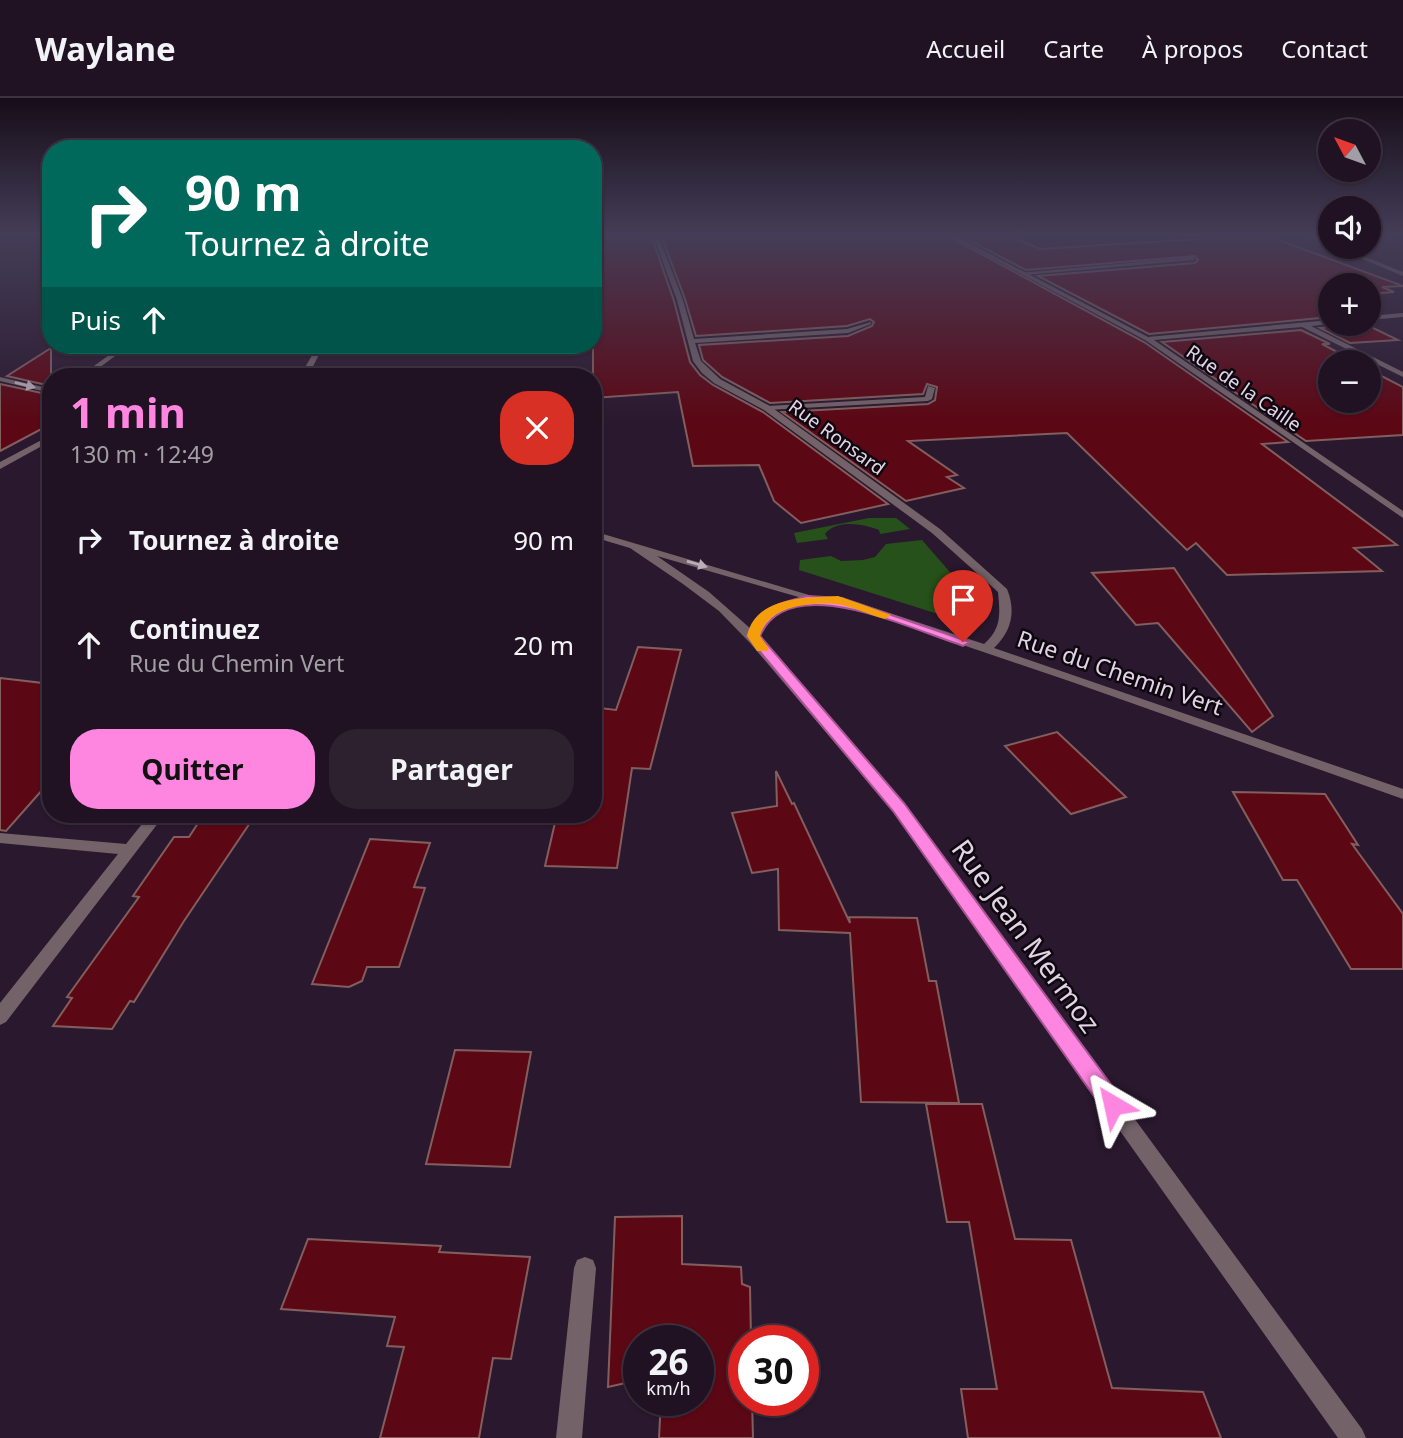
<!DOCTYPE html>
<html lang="fr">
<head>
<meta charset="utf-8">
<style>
	:root { --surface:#201222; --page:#2d202f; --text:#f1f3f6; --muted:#a29ea5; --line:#3d3240; --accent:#fe85e0 }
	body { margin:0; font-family:"Noto Sans",sans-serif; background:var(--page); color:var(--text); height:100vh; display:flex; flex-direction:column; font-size:26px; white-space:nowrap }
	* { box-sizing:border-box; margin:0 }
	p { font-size:23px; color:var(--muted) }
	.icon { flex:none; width:38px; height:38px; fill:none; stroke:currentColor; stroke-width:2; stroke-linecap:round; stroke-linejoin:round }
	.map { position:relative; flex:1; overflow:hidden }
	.details { position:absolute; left:42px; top:270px; width:560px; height:455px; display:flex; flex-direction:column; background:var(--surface); border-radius:28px; box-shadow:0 2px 5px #0004,0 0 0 2px var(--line) }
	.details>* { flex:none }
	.guide { position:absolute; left:42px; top:42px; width:560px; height:214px; border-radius:28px; box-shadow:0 2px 5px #0004,0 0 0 2px var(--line); background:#00695c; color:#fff; overflow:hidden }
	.needle { width:46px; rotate:311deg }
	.buttons { position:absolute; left:1318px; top:21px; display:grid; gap:14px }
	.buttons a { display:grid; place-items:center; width:63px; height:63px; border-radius:50%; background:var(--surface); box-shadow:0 2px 5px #0004,0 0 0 2px var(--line); font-size:35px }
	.speed { position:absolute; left:623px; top:1227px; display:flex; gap:14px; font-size:35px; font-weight:700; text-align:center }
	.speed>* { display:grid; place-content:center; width:91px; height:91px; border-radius:50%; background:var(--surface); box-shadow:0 2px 5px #0004,0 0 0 2px var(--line); line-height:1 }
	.speed small { font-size:18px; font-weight:400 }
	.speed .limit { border:10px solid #d22; background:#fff; color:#111 }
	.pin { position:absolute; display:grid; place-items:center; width:60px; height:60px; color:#fff; margin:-72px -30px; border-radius:50% 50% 50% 0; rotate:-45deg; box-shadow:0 0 7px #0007 }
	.pin .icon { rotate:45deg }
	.me { position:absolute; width:77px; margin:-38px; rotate:324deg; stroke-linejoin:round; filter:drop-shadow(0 0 5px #0008) }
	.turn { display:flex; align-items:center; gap:24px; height:147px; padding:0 28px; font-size:32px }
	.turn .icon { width:91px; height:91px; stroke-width:2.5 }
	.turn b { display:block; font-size:49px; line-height:60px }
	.then { display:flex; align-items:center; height:66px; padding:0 28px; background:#0003; gap:14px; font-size:26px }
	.round { display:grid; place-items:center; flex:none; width:74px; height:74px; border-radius:28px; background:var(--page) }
	.summary { display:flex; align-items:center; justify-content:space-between; height:119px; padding:0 28px }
	h1 { font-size:42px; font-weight:700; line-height:52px; color:var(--accent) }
	.primary-button { display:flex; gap:14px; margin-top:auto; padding:14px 28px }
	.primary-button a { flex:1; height:80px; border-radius:28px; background:var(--accent); color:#111; font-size:28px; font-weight:700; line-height:80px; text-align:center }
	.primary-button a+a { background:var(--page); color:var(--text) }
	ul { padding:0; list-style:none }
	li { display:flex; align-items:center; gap:21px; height:105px; padding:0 28px }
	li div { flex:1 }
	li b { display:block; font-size:26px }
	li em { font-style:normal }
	header { display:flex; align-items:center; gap:42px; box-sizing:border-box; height:98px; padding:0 35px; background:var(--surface); border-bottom:2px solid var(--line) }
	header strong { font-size:33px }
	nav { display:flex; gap:38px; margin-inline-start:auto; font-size:24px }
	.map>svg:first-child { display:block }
</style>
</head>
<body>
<header>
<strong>Waylane</strong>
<nav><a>Accueil</a><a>Carte</a><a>À propos</a><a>Contact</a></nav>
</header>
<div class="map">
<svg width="1403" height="1340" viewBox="0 0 1403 1340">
	<rect width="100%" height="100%" fill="#2a182e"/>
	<!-- green -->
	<g fill="#27511a">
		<path d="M869 420H896L910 431 880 436 879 432C863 426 837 421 825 436L828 441 797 445 794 435Z"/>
		<path d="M922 442 982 511 974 519 957 522 799 472 800 462 831 458 841 463 863 462 875 459 886 446Z"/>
	</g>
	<!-- building -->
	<g fill="#5c0714" stroke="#825f5e" stroke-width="2">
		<path d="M593 137H651L674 203 690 264 700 277 713 287 763 314 888 406 801 425 774 403 759 367 693 368 678 294 593 300Z"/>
		<path d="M661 137H946L1144 244 1288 344 1262 346 1397 447 1354 450 1382 473 1227 477 1196 445 1187 452 1067 335 908 343 957 377 947 379 964 390 906 403 782 314 928 306 935 302 937 289 927 286 923 296 770 305 722 279 703 262 699 247 848 238 872 228 874 224 870 221 847 228 696 238 685 201Z"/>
		<path d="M959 137H1007L1040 151 1265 137 1403 188 1382 189 1394 194 1368 196V187H1330V219L1149 236 1038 178 1195 165 1198 162 1195 158 1026 172Z"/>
		<path d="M1333 226H1365L1398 242 1350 245 1320 230 1331 229Z"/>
		<path d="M1301 232 1330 246H1322L1356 264H1330V303H1368V271L1403 289V337L1306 343 1162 244Z"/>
		<path d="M51 250V288L7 278Z"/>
		<path d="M0 286 51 297V326L0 353Z"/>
		<path d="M1174 470 1273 618 1252 634 1158 525 1136 527 1092 475Z"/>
		<path d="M638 549 681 552 650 671 632 670 617 770 545 768 557 716H593V628L600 610 616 612Z"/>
		<path d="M0 580 51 586V682L6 733 0 732Z"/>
		<path d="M1057 634 1126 699 1071 716 1005 648Z"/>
		<path d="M776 673 792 706 794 705 850 825 849 819 917 820 929 883H936L959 1005 861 1004 850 835 779 832 778 771 752 775 732 715 777 708Z"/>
		<path d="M1233 694 1325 696 1358 747 1352 746 1403 816V871H1351L1297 782H1283Z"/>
		<path d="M204 716H256L184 823 134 904 130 903 112 931 53 928 72 900 67 899 139 799 133 798 174 739H189Z"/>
		<path d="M370 741 430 745 414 789 425 790 399 869H367L362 883 349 889 312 886Z"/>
		<path d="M455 952 531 954 510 1069 426 1066Z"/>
		<path d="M926 1006H982L1015 1141 1071 1142 1112 1290 1203 1294 1221 1340H968L961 1291H997L969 1124H947Z"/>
		<path d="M682 1118V1166L741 1169 742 1186 750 1189 751 1242H744V1302H752L753 1340H659L661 1302H698V1242H639V1282L608 1289 615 1119Z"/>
		<path d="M308 1141 441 1148 439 1154 530 1159 511 1261 493 1260 479 1340H380L404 1249 387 1248 395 1219 281 1211Z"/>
	</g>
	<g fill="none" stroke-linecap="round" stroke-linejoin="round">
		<!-- service -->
		<g fill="#736368" fill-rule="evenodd">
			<path d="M1193 159 1195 162 1024 177 1021 175Z"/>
			<path d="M928 288 935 290 932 301 928 303 767 312 763 310 767 308 925 299Z"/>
		</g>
		<!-- minor -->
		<g fill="#736368" fill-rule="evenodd">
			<path d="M653 137H658L683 202 694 241 847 231 871 224V226L848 235 695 245 701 263 720 281 770 308 940 431 1007 491C1016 513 1012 533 994 550L1403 691V701L1072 584 848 508 807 505 782 512 765 524 759 540 903 705 1362 1331 1366 1340H1338L893 713 750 545 719 513 683 486 630 450 593 439V433L819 500 853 503 984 546C1002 530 1000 516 998 494L932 435 764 312 714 285 702 275 693 263 677 202ZM657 458 802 500C781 506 759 510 751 531L709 494Z"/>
			<path d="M948 137H954L1148 239 1330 222 1331 226 1311 228 1403 274V279L1302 229 1154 242 1403 413V420L1145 242Z"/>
			<path d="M1304 137H1311L1330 144V148Z"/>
			<path d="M1334 149H1341L1403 174V178Z"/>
			<path d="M1403 215V219L1368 222V218Z"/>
			<path d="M123 247H130L88 278H80Z"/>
			<path d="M318 247H324L308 278H300Z"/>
			<path d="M0 279 51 291V295L0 283Z"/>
			<path d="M51 337V343L0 371V364Z"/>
			<path d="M150 716H165L6 924 0 927V905L118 756 0 745V735L126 746Z"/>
			<path d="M585 1159 593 1162 596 1170 582 1340H556L574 1170 577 1162Z"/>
		</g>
	</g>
	<!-- one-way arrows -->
	<defs><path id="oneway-solid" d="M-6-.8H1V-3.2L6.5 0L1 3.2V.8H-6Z" transform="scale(1.75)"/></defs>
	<g fill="#baadb8">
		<use href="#oneway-solid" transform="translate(25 287) rotate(14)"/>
		<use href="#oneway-solid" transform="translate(697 466) rotate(16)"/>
	</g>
	<!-- sky -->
	<linearGradient id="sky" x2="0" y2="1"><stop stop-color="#170d19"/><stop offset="0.42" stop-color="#443d57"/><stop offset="1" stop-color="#443d57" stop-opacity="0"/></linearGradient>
	<rect width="1403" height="324" fill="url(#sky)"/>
	<!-- route -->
	<path fill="#fe85e0" stroke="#a55692" stroke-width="2" d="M807 498 842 500 970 544 963 548 958 546C910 531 788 471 760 538L904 705 1121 1000 1124 1007 1121 1014 1113 1017 1105 1014 893 713 747 538C760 508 777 506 807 498Z"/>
	<!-- slow -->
	<path fill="#f59e0b" d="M838 498 891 517 885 521C869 517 852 508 836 506 810 504 767 508 760 538L769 551 767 553H757L747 538C756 498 805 500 838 498Z"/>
	<g text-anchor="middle" stroke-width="5" stroke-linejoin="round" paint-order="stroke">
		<!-- far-street labels -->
		<g font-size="19" fill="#e1d5e3" stroke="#0e0710">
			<text transform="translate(1244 290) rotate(35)" y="7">Rue de la Caille</text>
			<text transform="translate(837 339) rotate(36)" y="7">Rue Ronsard</text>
		</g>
		<!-- street labels -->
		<g font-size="23" fill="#e1d5e3" stroke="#0e0710">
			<text transform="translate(1120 575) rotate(19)" y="8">Rue du Chemin Vert</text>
		</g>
		<!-- near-street labels -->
		<g font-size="28" fill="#e1d5e3" stroke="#0e0710">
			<text transform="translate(1026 838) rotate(54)" y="10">Rue Jean Mermoz</text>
		</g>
	</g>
</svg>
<div class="buttons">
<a><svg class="needle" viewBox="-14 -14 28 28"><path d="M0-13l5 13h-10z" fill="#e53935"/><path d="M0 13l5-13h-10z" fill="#a29ea5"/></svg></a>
<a><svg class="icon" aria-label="sound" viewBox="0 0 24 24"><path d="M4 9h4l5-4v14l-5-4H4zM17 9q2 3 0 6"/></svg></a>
<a>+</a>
<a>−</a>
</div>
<div class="speed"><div>26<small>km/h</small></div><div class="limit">30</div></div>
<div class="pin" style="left:963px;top:544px;background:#d93025"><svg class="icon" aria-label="arrive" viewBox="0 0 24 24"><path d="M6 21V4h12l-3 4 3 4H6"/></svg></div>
<svg class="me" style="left:1113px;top:1007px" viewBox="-20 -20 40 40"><path d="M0-17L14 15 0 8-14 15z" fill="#fe85e0" stroke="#fff" stroke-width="4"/></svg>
<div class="guide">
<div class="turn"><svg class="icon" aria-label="right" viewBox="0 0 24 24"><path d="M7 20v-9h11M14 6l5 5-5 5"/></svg><div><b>90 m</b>Tournez à droite</div></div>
<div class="then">Puis<svg class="icon" aria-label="ahead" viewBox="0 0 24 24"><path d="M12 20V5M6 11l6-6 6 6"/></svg></div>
</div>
<section class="details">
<div class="summary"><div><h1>1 min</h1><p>130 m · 12:49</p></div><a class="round" style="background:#d93025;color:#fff"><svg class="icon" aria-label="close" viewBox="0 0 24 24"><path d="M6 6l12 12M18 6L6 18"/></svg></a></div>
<ul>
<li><svg class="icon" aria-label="right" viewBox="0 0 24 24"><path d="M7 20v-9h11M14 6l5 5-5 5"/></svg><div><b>Tournez à droite</b></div><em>90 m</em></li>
<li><svg class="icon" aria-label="ahead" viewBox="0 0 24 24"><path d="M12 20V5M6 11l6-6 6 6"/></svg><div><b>Continuez</b><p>Rue du Chemin Vert</p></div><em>20 m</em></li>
</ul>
<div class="primary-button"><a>Quitter</a><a>Partager</a></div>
</section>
</div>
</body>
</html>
